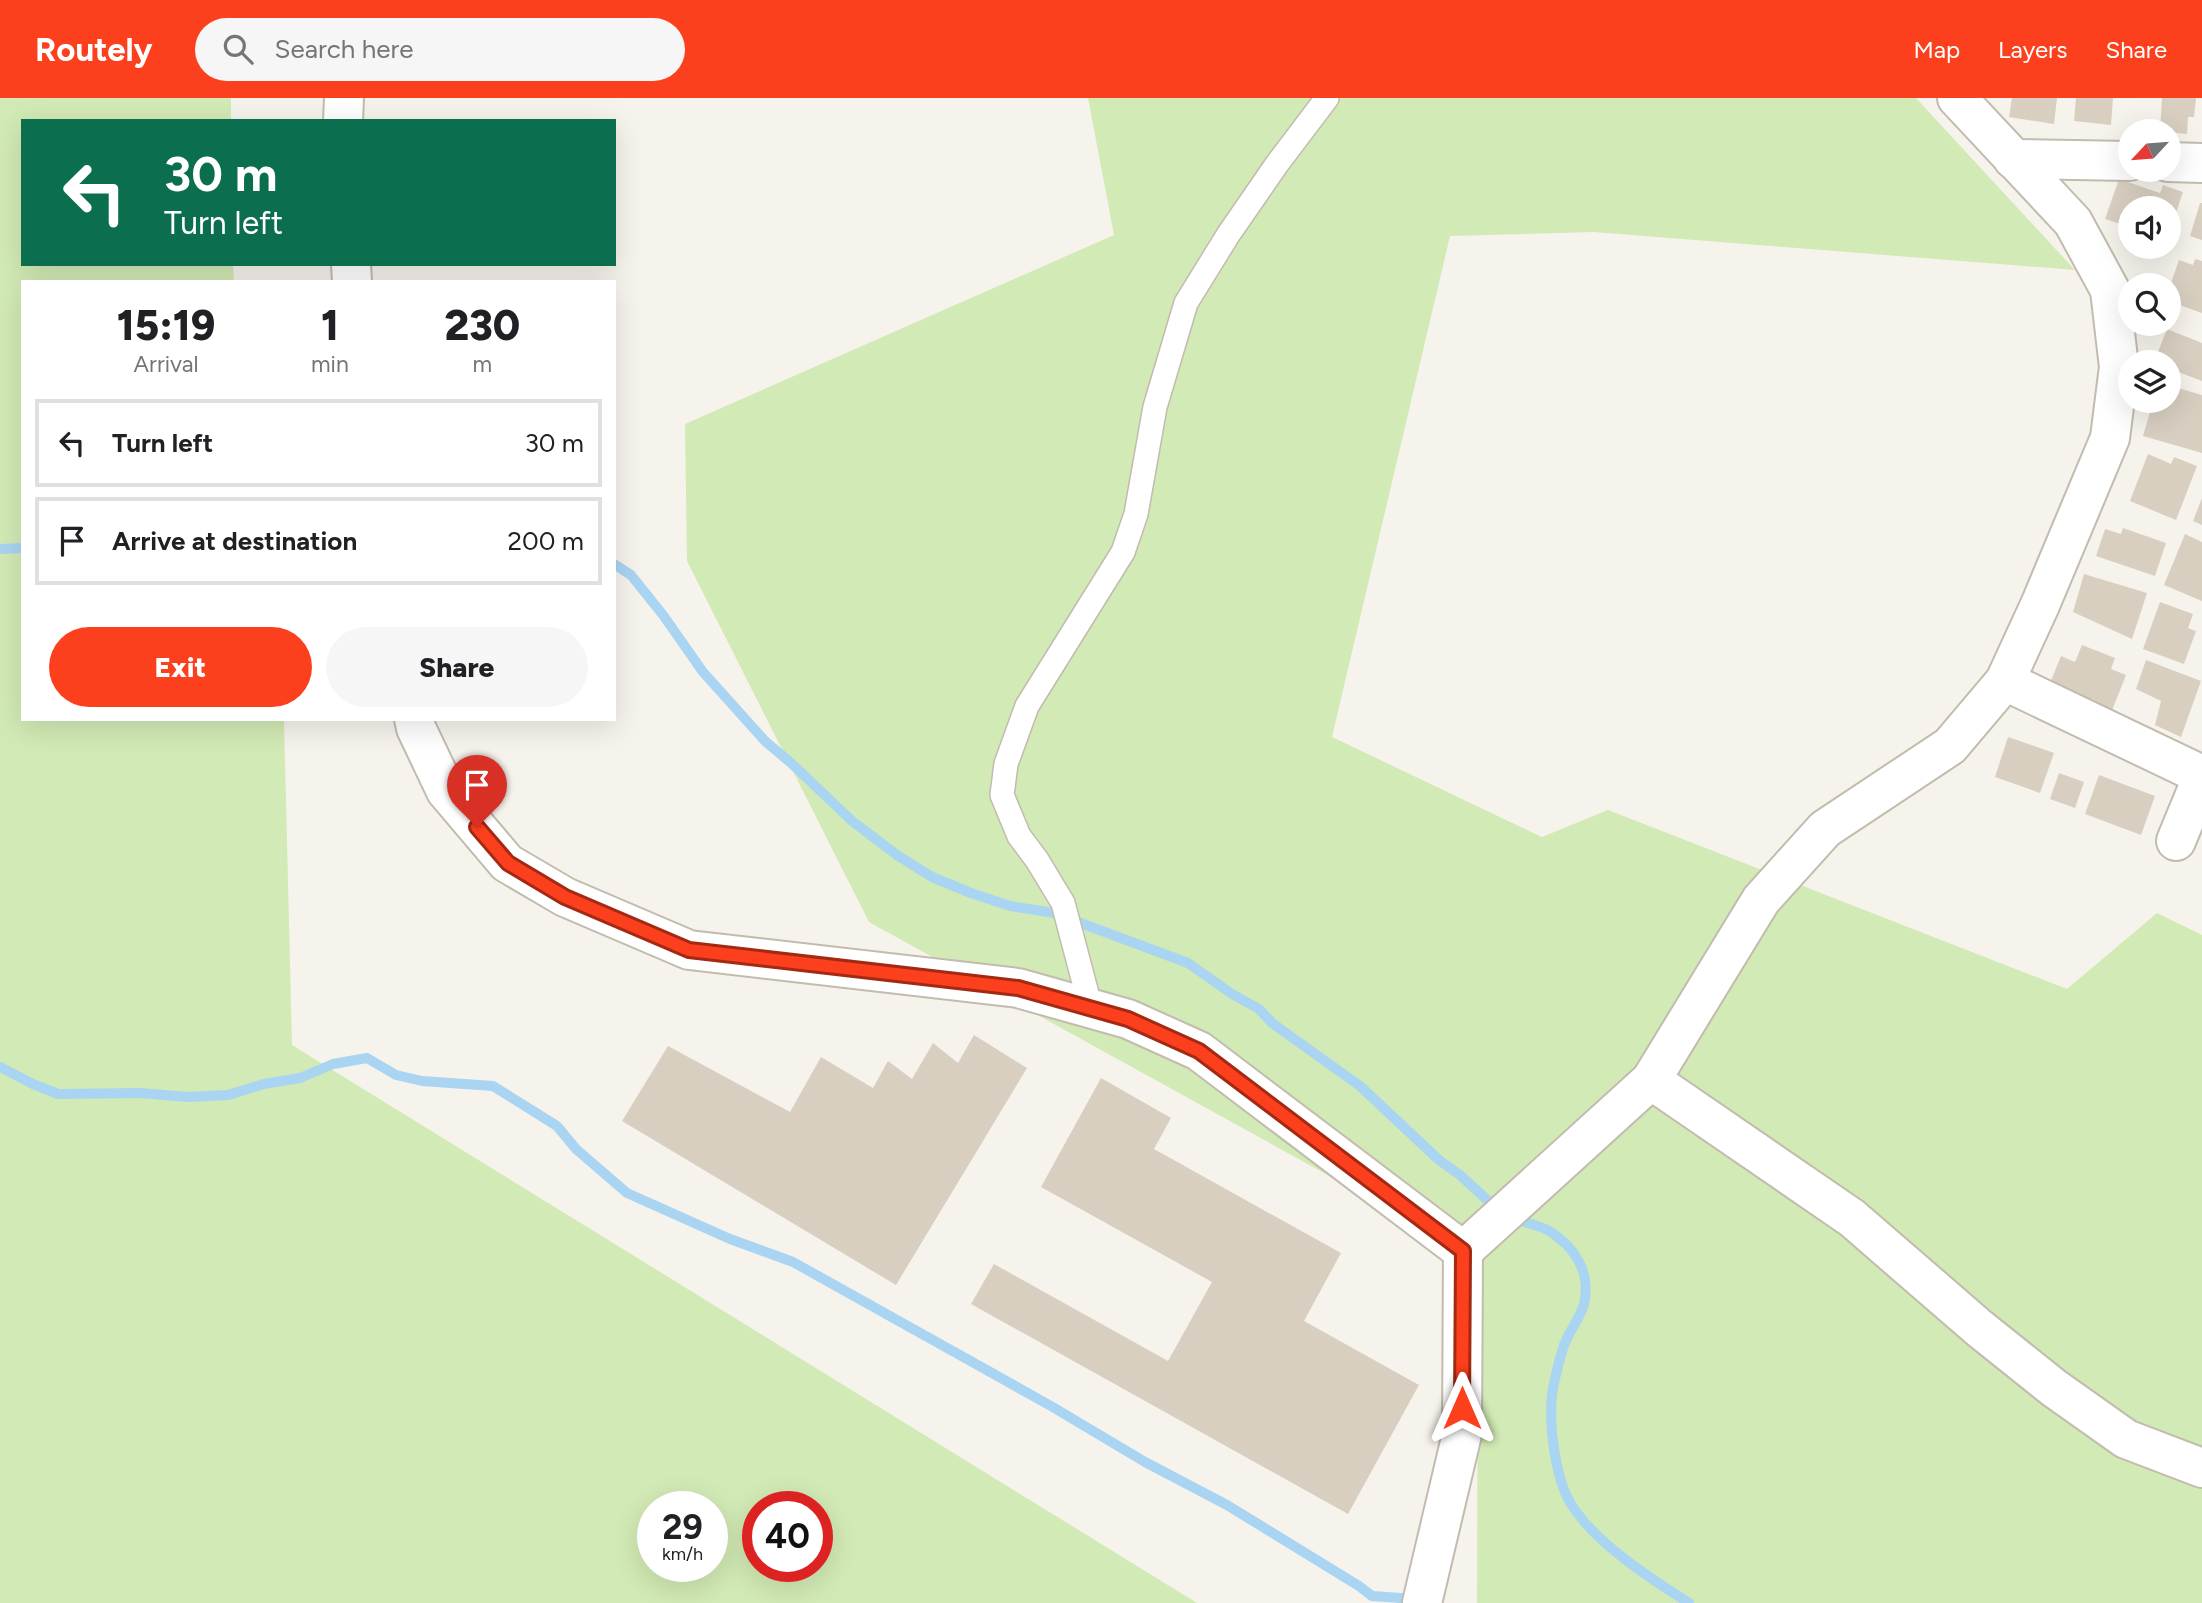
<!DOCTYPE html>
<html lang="en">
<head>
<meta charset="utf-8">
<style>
	:root { --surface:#fff; --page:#f6f6f6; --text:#202124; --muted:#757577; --line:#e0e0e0; --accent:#fc3f1d }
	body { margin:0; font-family:Figtree,sans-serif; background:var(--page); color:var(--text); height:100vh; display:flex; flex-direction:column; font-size:26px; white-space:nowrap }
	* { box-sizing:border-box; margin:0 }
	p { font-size:23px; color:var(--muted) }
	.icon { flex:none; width:38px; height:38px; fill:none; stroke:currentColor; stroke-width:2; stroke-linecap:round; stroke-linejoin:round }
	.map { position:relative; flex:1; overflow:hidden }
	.side { position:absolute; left:21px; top:182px; width:595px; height:441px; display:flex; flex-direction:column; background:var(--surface); border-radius:0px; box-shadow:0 7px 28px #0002 }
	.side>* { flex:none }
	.hud { position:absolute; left:21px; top:21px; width:595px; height:147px; border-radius:0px; box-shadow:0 7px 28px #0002; background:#0b6e4f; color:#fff; overflow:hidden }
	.needle { width:46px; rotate:244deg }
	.controls { position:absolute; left:2118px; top:21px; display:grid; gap:14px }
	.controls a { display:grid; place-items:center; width:63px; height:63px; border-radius:50%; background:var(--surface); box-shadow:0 7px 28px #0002; font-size:35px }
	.speed { position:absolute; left:637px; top:1393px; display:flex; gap:14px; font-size:35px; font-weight:700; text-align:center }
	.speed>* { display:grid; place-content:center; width:91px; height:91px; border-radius:50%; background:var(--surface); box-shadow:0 7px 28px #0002; line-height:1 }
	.speed small { font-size:18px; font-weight:400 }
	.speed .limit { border:10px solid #d22; background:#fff; color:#111 }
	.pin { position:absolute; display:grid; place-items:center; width:60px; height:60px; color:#fff; margin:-72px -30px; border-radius:50% 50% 50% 0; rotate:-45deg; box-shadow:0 0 7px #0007 }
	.pin .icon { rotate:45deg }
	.me { position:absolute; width:77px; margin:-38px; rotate:0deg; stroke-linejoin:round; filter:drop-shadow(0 0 5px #0008) }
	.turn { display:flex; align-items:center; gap:24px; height:147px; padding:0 28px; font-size:32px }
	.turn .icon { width:91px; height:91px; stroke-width:2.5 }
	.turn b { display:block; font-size:49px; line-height:60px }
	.eta { display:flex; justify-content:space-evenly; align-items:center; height:119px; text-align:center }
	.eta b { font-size:42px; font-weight:800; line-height:49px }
	.cta { display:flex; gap:14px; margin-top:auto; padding:14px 28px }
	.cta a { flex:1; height:80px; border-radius:42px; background:var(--accent); color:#fff; font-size:28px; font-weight:800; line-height:80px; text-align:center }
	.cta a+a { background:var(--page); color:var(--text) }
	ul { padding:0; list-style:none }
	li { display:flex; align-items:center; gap:21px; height:88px; margin:0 14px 10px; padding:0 14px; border:4px solid var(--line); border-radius:0px }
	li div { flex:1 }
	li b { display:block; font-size:26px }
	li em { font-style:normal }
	header { display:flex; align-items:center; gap:42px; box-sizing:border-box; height:98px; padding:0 35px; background:var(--accent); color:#fff }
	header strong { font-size:33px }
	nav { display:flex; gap:38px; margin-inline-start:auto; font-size:24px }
	.search { width:490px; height:63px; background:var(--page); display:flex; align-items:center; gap:18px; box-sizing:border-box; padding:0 24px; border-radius:38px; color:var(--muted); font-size:26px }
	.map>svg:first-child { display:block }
</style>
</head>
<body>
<header>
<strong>Routely</strong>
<div class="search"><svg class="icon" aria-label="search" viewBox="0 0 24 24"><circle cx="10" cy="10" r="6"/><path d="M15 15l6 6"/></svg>Search here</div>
<nav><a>Map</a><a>Layers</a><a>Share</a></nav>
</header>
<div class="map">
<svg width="2202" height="1505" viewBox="0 0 2202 1505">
	<rect width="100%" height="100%" fill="#f6f3ec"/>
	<!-- green -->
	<g fill="#d2eab5" fill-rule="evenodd">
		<path d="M0 0H231V23H23V166H233L234 184H23V621H284L292 947 1197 1505H0ZM653 1409H712V1468H653ZM758 1409H817V1468H758Z"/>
		<path d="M1088 0H1916L2075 172 1594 134 1450 138 1332 639 1542 739 1608 712 2067 891 2157 815 2202 837V1505H1477L1478 1160 869 824 687 463 685 326 1114 137Z"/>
	</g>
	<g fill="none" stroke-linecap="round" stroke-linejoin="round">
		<!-- stream -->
		<g stroke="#a9d4f2" stroke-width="10">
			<path d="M0 451 23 450"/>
			<path d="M614 466 631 477 663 517 703 574 765 643 791 665 852 723 897 757 932 779 971 795 1010 808 1054 815 1188 865 1232 896 1259 911 1272 925 1360 988 1439 1062 1460 1077 1497 1111"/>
			<path d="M0 969 33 986 58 996 140 995 188 999 228 997 264 986 300 980 333 966 367 960 396 977 422 983 493 988 557 1028 576 1051 627 1095 730 1141 793 1164 1051 1308 1145 1364 1227 1407 1359 1488 1372 1498 1415 1501"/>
			<path d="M1510 1120C1523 1124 1540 1127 1551 1134 1576 1151 1591 1175 1584 1206 1580 1221 1568 1234 1563 1250 1559 1264 1554 1281 1552 1297 1549 1327 1555 1380 1571 1406 1595 1445 1650 1480 1689 1505"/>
		</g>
	</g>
	<!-- building -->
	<g fill="#d8cfc1">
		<path d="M2012 0H2057L2054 26 2009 19Z"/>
		<path d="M2076 0H2113L2111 27 2074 23Z"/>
		<path d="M2162 0H2196L2194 19H2188L2187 36 2160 33Z"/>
		<path d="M2119 81 2160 95 2163 87 2183 94 2169 135 2168 110H2130V129L2105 121Z"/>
		<path d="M2200 105H2202V142L2190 138Z"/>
		<path d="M2195 161 2202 163V215L2168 203V194L2179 162 2193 167Z"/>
		<path d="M2167 231 2202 245V283L2168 270V264H2154Z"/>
		<path d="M2168 287 2202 297V355L2143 338 2152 307 2160 309 2162 303H2168Z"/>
		<path d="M2148 356 2171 366 2174 359 2197 368 2176 422 2130 403Z"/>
		<path d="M2202 400V427L2193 423Z"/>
		<path d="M2123 430 2166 445 2155 478 2096 458 2105 431 2121 436Z"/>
		<path d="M2185 436 2202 444V503L2164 487Z"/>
		<path d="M2084 476 2147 495 2132 541 2073 514Z"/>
		<path d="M2160 504 2193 516 2188 530 2196 533 2184 566 2143 551Z"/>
		<path d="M2082 547 2115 560 2111 571 2126 577 2111 615 2048 590 2061 558 2075 564Z"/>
		<path d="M2146 562 2201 583 2181 639 2155 627 2161 603 2136 591Z"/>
		<path d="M2008 639 2054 655 2040 695 1995 679Z"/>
		<path d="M2059 675 2084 684 2075 710 2050 701Z"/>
		<path d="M2099 677 2155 698 2141 737 2085 716Z"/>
		<path d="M974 937 1027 970 896 1187 622 1023 668 948 790 1014 821 959 873 990 888 963 912 981 933 945 958 965Z"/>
		<path d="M1101 980 1171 1020 1154 1051 1341 1155 1304 1223 1419 1287 1348 1416 971 1206 994 1166 1168 1263 1212 1184 1041 1089Z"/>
	</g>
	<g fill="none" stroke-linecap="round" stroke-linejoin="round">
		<!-- service casing -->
		<g stroke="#c2bbae" stroke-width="26">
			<path id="service" d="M1091 911 1063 805 1037 762 1019 738 1002 697 1006 666 1027 608 1123 454 1136 416 1155 309 1186 205 1228 137 1277 66 1327 0"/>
		</g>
		<!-- minor casing -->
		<g stroke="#c2bbae" stroke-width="42">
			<g id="minor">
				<path d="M2013 61 2130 63"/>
				<path d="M2168 64 2202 65"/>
				<path d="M2005 583 2202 677"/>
				<path d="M2176 743 2202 680"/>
				<path d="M1651 982 1852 1120 1979 1230 2054 1290 2126 1341 2202 1370"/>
			</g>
		</g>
		<!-- tertiary casing -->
		<g stroke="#c2bbae" stroke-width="42">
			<g id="tertiary">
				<path d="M343 23 344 0"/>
				<path d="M351 166 352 184"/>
				<path d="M414 621 416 630 446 693 507 765 565 799 689 852 1018 890 1128 921 1199 953 1463 1153"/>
				<path d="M1422 1505 1462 1336 1463 1153 1651 982 1761 802 1825 731 1950 648 2005 583 2040 507 2110 340 2119 269 2110 192 2073 124 1957 0"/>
			</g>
		</g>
		<!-- service -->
		<use href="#service" stroke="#fff" stroke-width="23"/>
		<!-- minor -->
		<use href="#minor" stroke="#fff" stroke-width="38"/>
		<!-- tertiary -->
		<use href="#tertiary" stroke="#fff" stroke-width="38"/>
	</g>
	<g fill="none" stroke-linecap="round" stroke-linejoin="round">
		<!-- route casing -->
		<g stroke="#a42913" stroke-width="18">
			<path id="route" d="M477 729 508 765 565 799 689 852 1018 890 1128 921 1199 953 1463 1153 1462 1310"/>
		</g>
		<!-- route -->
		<use href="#route" stroke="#fc3f1d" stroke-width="12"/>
	</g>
</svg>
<div class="controls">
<a><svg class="needle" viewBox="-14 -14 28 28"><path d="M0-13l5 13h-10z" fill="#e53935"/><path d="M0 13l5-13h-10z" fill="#757577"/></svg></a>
<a><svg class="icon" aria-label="sound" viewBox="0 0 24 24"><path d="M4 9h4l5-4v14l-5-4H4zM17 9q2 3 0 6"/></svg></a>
<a><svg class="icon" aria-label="search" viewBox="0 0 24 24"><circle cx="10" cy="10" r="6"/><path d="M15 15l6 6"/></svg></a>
<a><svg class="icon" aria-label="layers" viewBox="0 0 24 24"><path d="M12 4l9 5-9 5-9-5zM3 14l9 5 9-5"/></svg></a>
</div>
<div class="speed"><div>29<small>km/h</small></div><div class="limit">40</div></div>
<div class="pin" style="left:477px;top:729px;background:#d93025"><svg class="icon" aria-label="arrive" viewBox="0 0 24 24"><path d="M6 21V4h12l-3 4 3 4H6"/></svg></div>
<svg class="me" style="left:1462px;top:1310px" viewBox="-20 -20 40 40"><path d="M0-17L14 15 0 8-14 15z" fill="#fc3f1d" stroke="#fff" stroke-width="4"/></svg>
<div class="hud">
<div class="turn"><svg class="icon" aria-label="left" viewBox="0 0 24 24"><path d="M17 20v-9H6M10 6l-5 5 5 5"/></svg><div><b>30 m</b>Turn left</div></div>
</div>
<section class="side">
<div class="eta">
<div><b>15:19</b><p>Arrival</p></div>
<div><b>1</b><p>min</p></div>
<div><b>230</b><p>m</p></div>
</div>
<ul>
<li><svg class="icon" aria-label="left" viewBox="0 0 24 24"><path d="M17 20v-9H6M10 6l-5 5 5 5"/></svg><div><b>Turn left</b></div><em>30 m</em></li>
<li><svg class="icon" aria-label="arrive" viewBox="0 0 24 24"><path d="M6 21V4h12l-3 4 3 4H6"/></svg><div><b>Arrive at destination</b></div><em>200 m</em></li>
</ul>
<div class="cta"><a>Exit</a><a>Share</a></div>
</section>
</div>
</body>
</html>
